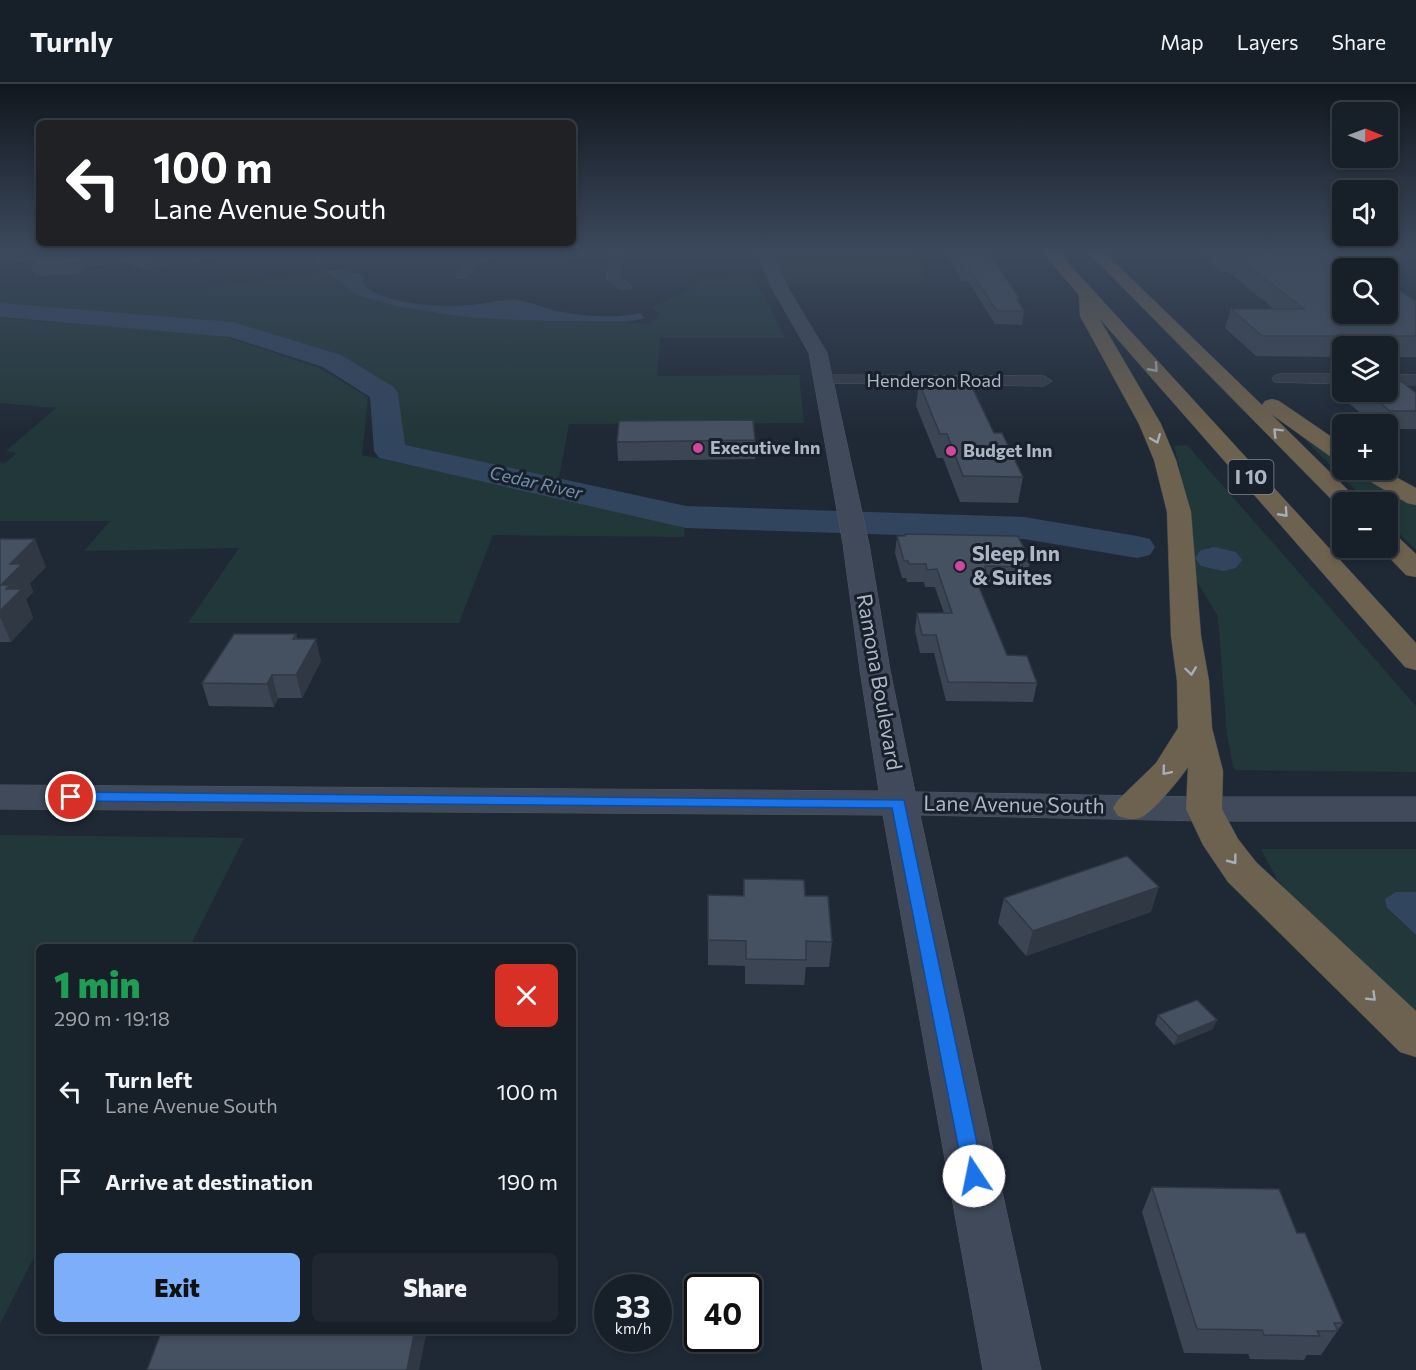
<!DOCTYPE html>
<html lang="en">
<head>
<meta charset="utf-8">
<style>
	:root { --surface:#171f28; --page:#202730; --text:#f1f3f6; --muted:#9ea2a8; --line:#363d45; --accent:#7caef9 }
	body { margin:0; font-family:Commissioner,sans-serif; background:var(--page); color:var(--text); height:100vh; display:flex; flex-direction:column; font-size:22px; white-space:nowrap }
	* { box-sizing:border-box; margin:0 }
	p { font-size:20px; color:var(--muted) }
	.icon { flex:none; width:33px; height:33px; fill:none; stroke:currentColor; stroke-width:2; stroke-linecap:round; stroke-linejoin:round }
	.map { position:relative; flex:1; overflow:hidden }
	.sheet { position:absolute; left:36px; top:860px; width:540px; height:390px; display:flex; flex-direction:column; background:var(--surface); border-radius:9px; box-shadow:0 3px 9px #0003,0 0 0 2px var(--line) }
	.sheet>* { flex:none }
	.guide { position:absolute; left:36px; top:36px; width:540px; height:126px; border-radius:9px; box-shadow:0 3px 9px #0003,0 0 0 2px var(--line); background:#202124; color:#fff; overflow:hidden }
	.needle { width:39px; rotate:91deg }
	.controls { position:absolute; left:1332px; top:18px; display:grid; gap:12px }
	.controls a { display:grid; place-items:center; width:66px; height:66px; border-radius:9px; background:var(--surface); box-shadow:0 3px 9px #0003,0 0 0 2px var(--line); font-size:30px }
	.speed { position:absolute; left:594px; top:1190px; display:flex; gap:12px; font-size:30px; font-weight:700; text-align:center }
	.speed>* { display:grid; place-content:center; width:78px; height:78px; border-radius:50%; background:var(--surface); box-shadow:0 3px 9px #0003,0 0 0 2px var(--line); line-height:1 }
	.speed small { font-size:15px; font-weight:400 }
	.speed .limit { border:3px solid #111; border-radius:9px; background:#fff; color:#111 }
	.pin { position:absolute; display:grid; place-items:center; width:51px; height:51px; color:#fff; margin:-26px; border:3px solid #fff; border-radius:50%; box-shadow:0 2px 6px #0007 }
	.me { position:absolute; width:66px; margin:-33px; rotate:349deg; stroke-linejoin:round; filter:drop-shadow(0 0 4px #0008) }
	.turn { display:flex; align-items:center; gap:21px; height:126px; padding:0 18px; font-size:27px }
	.turn .icon { width:78px; height:78px; stroke-width:2.5 }
	.turn b { display:block; font-size:42px; line-height:51px }
	.round { display:grid; place-items:center; flex:none; width:63px; height:63px; border-radius:9px; background:var(--page) }
	.headline { display:flex; align-items:center; justify-content:space-between; height:102px; padding:0 18px }
	h1 { font-size:36px; font-weight:800; line-height:45px; color:#1e9e55 }
	.primary-button { display:flex; gap:12px; margin-top:auto; padding:12px 18px }
	.primary-button a { flex:1; height:69px; border-radius:9px; background:var(--accent); color:#111; font-size:24px; font-weight:800; line-height:69px; text-align:center }
	.primary-button a+a { background:var(--page); color:var(--text) }
	ul { padding:0; list-style:none }
	li { display:flex; align-items:center; gap:18px; height:90px; padding:0 18px }
	li div { flex:1 }
	li b { display:block; font-size:22px }
	li em { font-style:normal }
	header { display:flex; align-items:center; gap:36px; box-sizing:border-box; height:84px; padding:0 30px; background:var(--surface); border-bottom:2px solid var(--line) }
	header strong { font-size:28px }
	nav { display:flex; gap:33px; margin-inline-start:auto; font-size:21px }
	.map>svg:first-child { display:block }
</style>
</head>
<body>
<header>
<strong>Turnly</strong>
<nav><a>Map</a><a>Layers</a><a>Share</a></nav>
</header>
<div class="map">
<svg width="1416" height="1286" viewBox="0 0 1416 1286">
	<rect width="100%" height="100%" fill="#1f2936"/>
	<!-- green -->
	<g fill="#223739">
		<path d="M774 168H914L929 195 914 201 784 200Z"/>
		<path d="M325 187 357 211 395 222 443 230 473 234 650 240 659 231 653 223 692 205 702 195 752 190 785 254H660L657 292 799 291 804 339 569 340 559 394 404 364 393 307 339 276 239 242 0 223V205H203Z"/>
		<path d="M0 234 220 251 319 284 368 313 362 371 685 440 684 453 493 451 459 539H188L239 464 84 467 110 437H0V378L5 379 16 369 6 367 56 324 0 319Z"/>
		<path d="M1294 345 1342 375V386H1360L1416 419V466L1388 438V418H1368Z"/>
		<path d="M1187 361 1416 622V688L1236 686 1233 683 1227 650 1218 532 1191 488 1183 398 1174 362Z"/>
		<path d="M0 751 244 754 190 862H39V1163L0 1240Z"/>
		<path d="M1261 765H1416V808H1396L1387 825 1416 851V935L1294 815 1278 797Z"/>
	</g>
	<!-- water -->
	<g fill="#32455e">
		<path d="M340 186 360 190 365 194 363 198C374 220 445 224 467 221 484 220 501 215 517 216 531 218 544 224 557 227 580 232 617 235 640 229L645 234 628 238 548 237 473 234 443 230 395 222 357 211 325 187Z"/>
		<path d="M1396 808H1416V851L1387 824 1385 815Z"/>
	</g>
	<g fill="none" stroke-linecap="round" stroke-linejoin="round">
		<!-- river -->
		<g fill="#32455e" fill-rule="evenodd">
			<path d="M0 219 233 238 341 271 394 303 398 309 405 361 686 422 1024 433 1137 452 1150 455 1155 463 1150 471 1137 474 1024 455 686 444 379 374 374 367 370 313 323 283 230 253 0 233Z"/>
			<path d="M1214 463 1236 468 1242 476 1236 484 1223 487 1201 482 1195 474 1201 466Z"/>
		</g>
		<!-- street casing -->
		<g stroke="#505965" stroke-width="1">
			<g id="street">
				<path d="M0 168 91 173 148 168C120 190 35 177 0 175Z"/>
				<path d="M314 168H326L329 176 323 180 319 179Z"/>
				<path d="M482 168H505L477 180 467 194H457L456 191 468 175Z"/>
				<path d="M612 168H624L620 193 632 202 630 205H620L607 195Z"/>
				<path d="M1280 290H1342V300L1274 298 1272 295 1274 292Z"/>
				<path d="M1388 290 1416 291V301L1388 300Z"/>
				<path d="M824 291 1044 292 1052 297 1044 302 818 299 816 296Z"/>
			</g>
		</g>
		<!-- secondary casing -->
		<g stroke="#505965" stroke-width="1">
			<path id="secondary" d="M757 168H772L788 204 827 269 869 460 890 586 915 708 1204 713H1416V737H1204L920 731 1041 1286H983L883 731 0 725V701L879 707 860 586 843 460 809 269 772 204Z"/>
		</g>
		<!-- highway casing -->
		<g stroke="#3d4651" stroke-width="1">
			<g id="highway">
				<path d="M1042 168H1058L1416 559V586L1405 583 1099 234 1161 340 1176 376 1191 428 1201 552 1209 597 1212 644 1223 687 1222 725 1238 755 1256 778 1416 927V973L1400 968 1228 798 1203 761 1186 725 1188 683C1181 694 1153 728 1142 733 1133 737 1127 735 1118 732L1113 724 1118 716 1156 679 1178 644 1177 597 1171 552 1167 428 1154 376 1139 340 1080 232 1079 211Z"/>
				<path d="M1088 168H1104L1262 321 1265 317 1272 315 1279 317 1342 360V377L1334 375 1271 330 1360 418H1342V424L1339 423Z"/>
				<path d="M1355 386H1383L1416 404V421L1407 419 1359 391Z"/>
				<path d="M1388 449 1397 452 1416 470V493L1406 491 1380 464H1388Z"/>
			</g>
		</g>
		<!-- street -->
		<use href="#street" fill="#323b47" fill-rule="evenodd"/>
		<!-- secondary -->
		<use href="#secondary" fill="#404a5a" fill-rule="evenodd"/>
		<!-- highway -->
		<use href="#highway" fill="#6d614f" fill-rule="evenodd"/>
	</g>
	<!-- wall -->
	<g fill="#3b4553">
		<path d="M60 168H117L91 171Z"/>
		<path d="M231 168 210 175 148 187 126 179 124 170Z"/>
		<path d="M946 168H988L1019 214 1018 218 1024 227 1022 241 995 240 968 197H962Z"/>
		<path d="M1198 168H1395L1401 172 1395 190H1388V184H1342L1416 217V273H1388V262H1342V273L1256 272 1225 244 1231 225H1274L1227 187H1221Z"/>
		<path d="M84 173 87 183 81 190 35 192 31 182Z"/>
		<path d="M919 299 994 349 1023 393 1018 419 960 418 943 374H937L916 322Z"/>
		<path d="M1348 308 1416 309V345H1388V340H1378L1374 337H1370L1345 316Z"/>
		<path d="M755 356V375L618 377 617 358Z"/>
		<path d="M905 450 1030 477 1027 494 1021 495 1020 500 984 499 983 503H979L1007 571 1037 599 1033 618 946 617 934 569H920L915 547 917 529H944L935 503H925L924 498H907L906 494H902L895 469 897 452H905Z"/>
		<path d="M0 455 46 483 30 499 33 508 26 515 33 534 11 558H0Z"/>
		<path d="M296 550 297 555 321 577 302 614H278L274 623 209 622 202 599Z"/>
		<path d="M744 795 805 812 832 858 829 883H806L804 901 745 900V882L708 881V811L743 812Z"/>
		<path d="M1004 814 1151 828 1026 872 998 839Z"/>
		<path d="M1158 931 1213 945 1174 961 1155 940Z"/>
		<path d="M1152 1103 1297 1149 1343 1239 1321 1271H1307L1304 1276 1250 1275 1248 1270 1184 1269 1142 1128Z"/>
	</g>
	<!-- shaded-wall -->
	<g fill="#303844">
		<path d="M90 168H117L91 171Z"/>
		<path d="M195 168H231L210 175 148 187 145 178Z"/>
		<path d="M84 173 87 183 81 190 78 180Z"/>
		<path d="M35 455 46 483 30 499 33 508 26 515 33 534 11 558 0 533 1 501 10 480Z"/>
		<path d="M316 555 321 577 302 614 296 591Z"/>
		<path d="M272 591 278 614 274 623 267 600Z"/>
		<path d="M1159 803 1151 828 1026 872 1033 847Z"/>
		<path d="M1217 936 1213 945 1174 961 1178 952Z"/>
		<path d="M415 1246H427L419 1286H407Z"/>
	</g>
	<!-- building -->
	<g fill="#455061" stroke="#303844" stroke-width="1.5">
		<path d="M127 168H195L145 178 124 170Z"/>
		<path d="M954 168H988L1019 214H1016L1024 227H997L969 185H963Z"/>
		<path d="M1224 168H1395L1401 172H1345L1365 184H1342V230H1388V199L1416 217V252H1262L1231 225H1304L1232 170H1225Z"/>
		<path d="M43 172 84 173 78 180 31 182Z"/>
		<path d="M1388 298H1402L1416 309V327H1390L1380 319H1376L1362 308H1388Z"/>
		<path d="M919 299H970L994 349H1002L1023 393 963 392 947 350H940Z"/>
		<path d="M753 336 755 356 617 358 619 337Z"/>
		<path d="M905 450 1018 452 1030 477H1021L1023 483 985 482 986 486H972L1007 571 1027 572 1037 599 948 598 936 551H922L917 529H952L937 485 927 486 926 480H909L908 477H904L897 452H905Z"/>
		<path d="M0 455H35L10 480H22L1 501H10L6 505H22L0 527Z"/>
		<path d="M234 550H296L293 555H316L296 591H272L267 600 202 599Z"/>
		<path d="M1127 772 1159 803 1033 847 1004 814Z"/>
		<path d="M744 795 804 796 805 812H828L832 858 806 857V876L746 875V857L708 856V811L744 812Z"/>
		<path d="M1197 916 1217 936 1178 952 1158 931Z"/>
		<path d="M1152 1103 1279 1105 1297 1149H1305L1343 1239H1334L1338 1247H1317L1320 1252 1264 1251 1262 1246 1197 1245Z"/>
		<path d="M162 1246H415L407 1286H147Z"/>
	</g>
	<!-- one-way arrows -->
	<defs><path id="oneway-chevron" d="M-2-3.5L2.5 0L-2 3.5" fill="none" stroke-width="1.6" stroke-linecap="round" stroke-linejoin="round" transform="scale(1.5)"/></defs>
	<g stroke="#a6aeb8">
		<use href="#oneway-chevron" transform="translate(1154 284) rotate(48)"/>
		<use href="#oneway-chevron" transform="translate(1277 348) rotate(-135)"/>
		<use href="#oneway-chevron" transform="translate(1156 355) rotate(68)"/>
		<use href="#oneway-chevron" transform="translate(1284 429) rotate(48)"/>
		<use href="#oneway-chevron" transform="translate(1191 587) rotate(82)"/>
		<use href="#oneway-chevron" transform="translate(1166 687) rotate(130)"/>
		<use href="#oneway-chevron" transform="translate(1233 776) rotate(53)"/>
		<use href="#oneway-chevron" transform="translate(1372 913) rotate(44)"/>
	</g>
	<!-- sky -->
	<linearGradient id="sky" x2="0" y2="1"><stop stop-color="#11171e"/><stop offset="0.48" stop-color="#3c495d"/><stop offset="1" stop-color="#3c495d" stop-opacity="0"/></linearGradient>
	<rect width="1416" height="349" fill="url(#sky)"/>
	<!-- route -->
	<path fill="#1a73e8" stroke="#114b97" stroke-width="1.5" d="M71 708 904 716 984 1092 981 1098 974 1101 967 1098 964 1092 892 724 66 717 64 713Z"/>
	<!-- markers -->
	<g fill="#d1479c" stroke="#18202b" stroke-width="2">
		<circle cx="698" cy="364" r="6"/>
		<circle cx="951" cy="367" r="6"/>
		<circle cx="960" cy="482" r="6"/>
	</g>
	<g text-anchor="middle" stroke-width="6" stroke-linejoin="round" paint-order="stroke">
		<!-- far-street labels -->
		<g font-size="18" fill="#acb6c4" stroke="#18202b">
			<text x="934" y="303">Henderson Road</text>
		</g>
		<!-- far-poi labels -->
		<g font-size="18" font-weight="bold" fill="#acb6c4" stroke="#18202b" text-anchor="start">
			<text x="710" y="370">Executive Inn</text>
			<text x="963" y="373">Budget Inn</text>
		</g>
		<!-- far-water labels -->
		<g font-size="18" font-style="italic" fill="#748dad" stroke="#18202b">
			<text transform="translate(536 399) rotate(13)" y="6">Cedar River</text>
		</g>
		<!-- shield labels -->
		<rect fill="#18202b" stroke="#808996" stroke-width="1.5" x="1228.5" y="376" width="45" height="34" rx="4.5"/>
		<g font-size="20" font-weight="bold" fill="#acb6c4">
			<text x="1251" y="400">I 10</text>
		</g>
		<!-- poi labels -->
		<g font-size="21" font-weight="bold" fill="#acb6c4" stroke="#18202b" text-anchor="start">
			<text x="972" y="477">Sleep Inn<tspan x="972" dy="24">&amp; Suites</tspan></text>
		</g>
		<!-- street labels -->
		<g font-size="21" fill="#acb6c4" stroke="#18202b">
			<text transform="translate(879 598) rotate(80)" y="7">Ramona Boulevard</text>
			<text transform="translate(1014 721) rotate(1)" y="7">Lane Avenue South</text>
		</g>
	</g>
</svg>
<div class="controls">
<a><svg class="needle" viewBox="-14 -14 28 28"><path d="M0-13l5 13h-10z" fill="#e53935"/><path d="M0 13l5-13h-10z" fill="#9ea2a8"/></svg></a>
<a><svg class="icon" aria-label="sound" viewBox="0 0 24 24"><path d="M4 9h4l5-4v14l-5-4H4zM17 9q2 3 0 6"/></svg></a>
<a><svg class="icon" aria-label="search" viewBox="0 0 24 24"><circle cx="10" cy="10" r="6"/><path d="M15 15l6 6"/></svg></a>
<a><svg class="icon" aria-label="layers" viewBox="0 0 24 24"><path d="M12 4l9 5-9 5-9-5zM3 14l9 5 9-5"/></svg></a>
<a>+</a>
<a>−</a>
</div>
<div class="speed"><div>33<small>km/h</small></div><div class="limit">40</div></div>
<div class="pin" style="left:71px;top:713px;background:#d93025"><svg class="icon" aria-label="arrive" viewBox="0 0 24 24"><path d="M6 21V4h12l-3 4 3 4H6"/></svg></div>
<svg class="me" style="left:974px;top:1092px" viewBox="-20 -20 40 40"><circle r="19" fill="#fff"/><path d="M0-13L10 11 0 6-10 11z" fill="#1a73e8"/></svg>
<div class="guide">
<div class="turn"><svg class="icon" aria-label="left" viewBox="0 0 24 24"><path d="M17 20v-9H6M10 6l-5 5 5 5"/></svg><div><b>100 m</b>Lane Avenue South</div></div>
</div>
<section class="sheet">
<div class="headline"><div><h1>1 min</h1><p>290 m · 19:18</p></div><a class="round" style="background:#d93025;color:#fff"><svg class="icon" aria-label="close" viewBox="0 0 24 24"><path d="M6 6l12 12M18 6L6 18"/></svg></a></div>
<ul>
<li><svg class="icon" aria-label="left" viewBox="0 0 24 24"><path d="M17 20v-9H6M10 6l-5 5 5 5"/></svg><div><b>Turn left</b><p>Lane Avenue South</p></div><em>100 m</em></li>
<li><svg class="icon" aria-label="arrive" viewBox="0 0 24 24"><path d="M6 21V4h12l-3 4 3 4H6"/></svg><div><b>Arrive at destination</b></div><em>190 m</em></li>
</ul>
<div class="primary-button"><a>Exit</a><a>Share</a></div>
</section>
</div>
</body>
</html>
